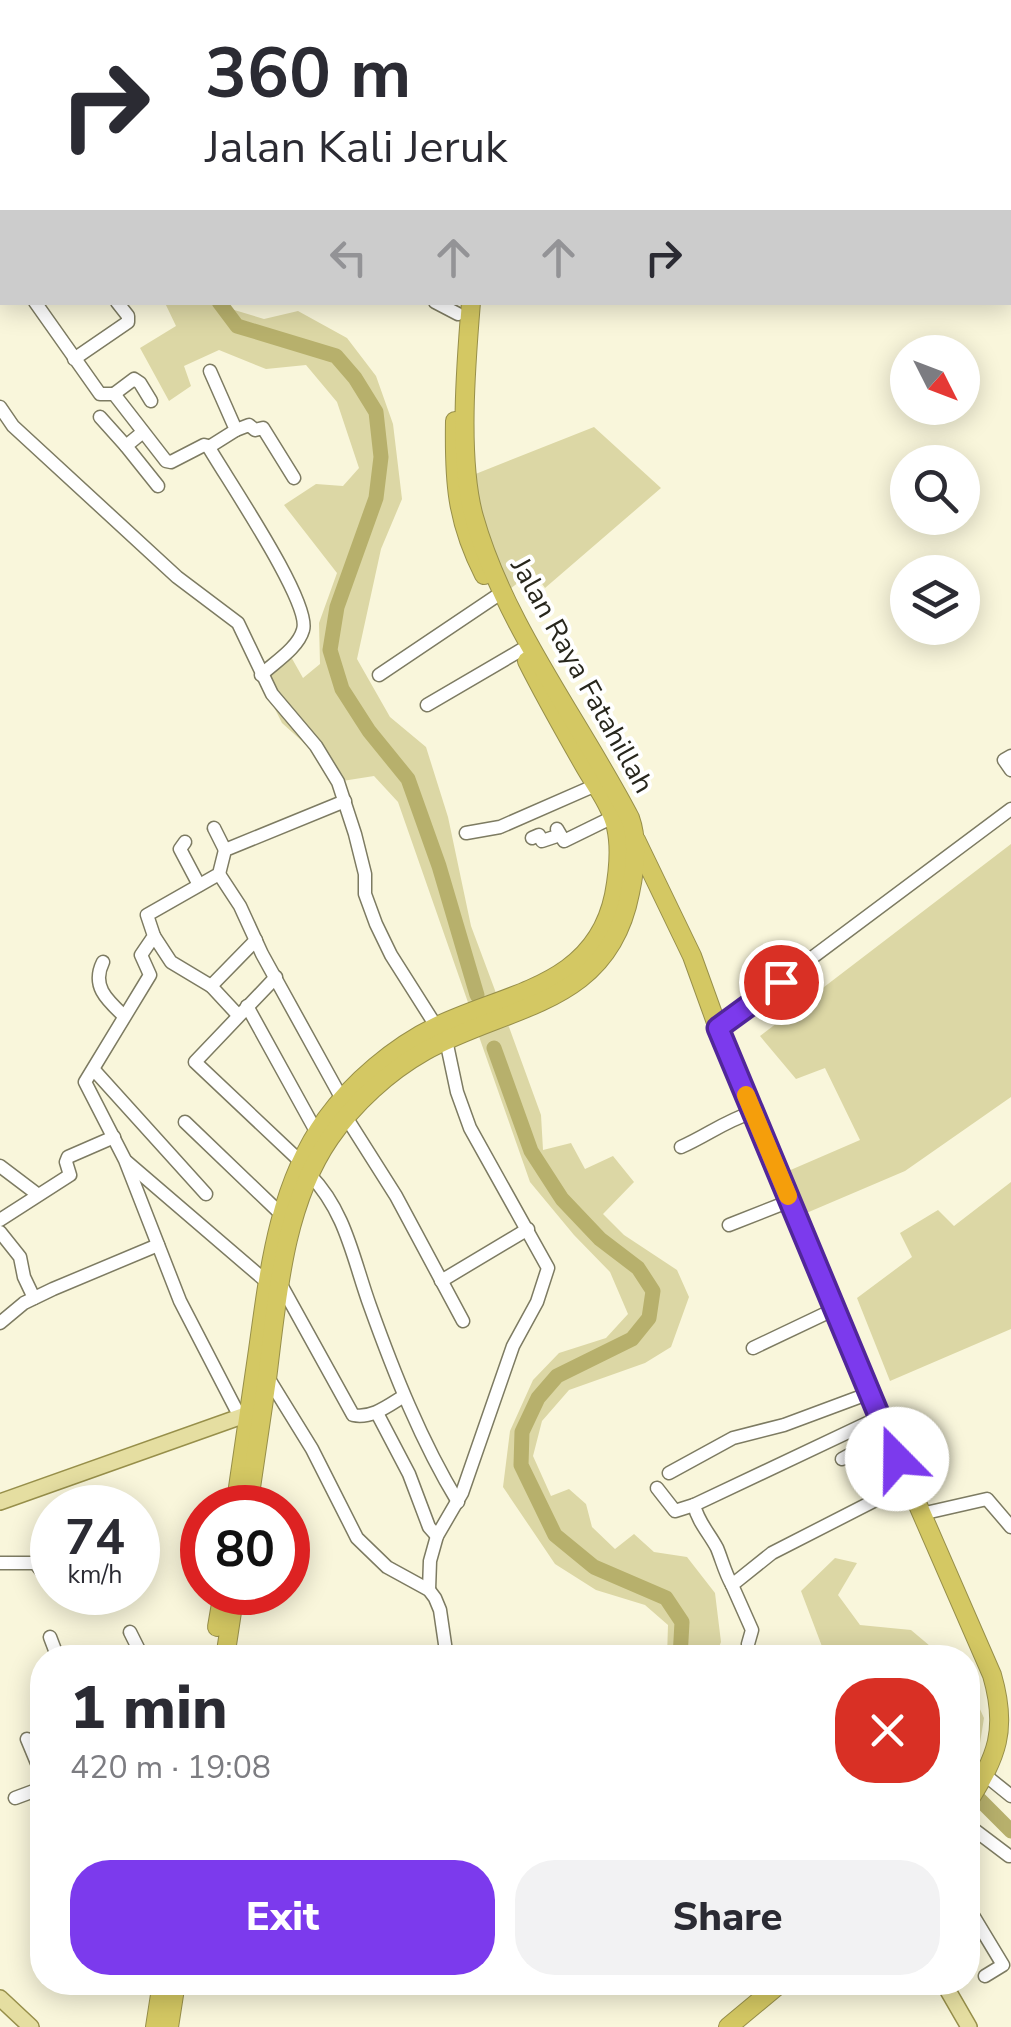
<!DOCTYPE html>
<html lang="en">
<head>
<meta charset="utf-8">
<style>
	:root { --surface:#fff; --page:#f2f2f3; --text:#2b2b33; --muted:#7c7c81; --accent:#7c3aed }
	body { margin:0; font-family:"Nunito Sans",sans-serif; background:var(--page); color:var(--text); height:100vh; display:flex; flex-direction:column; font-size:38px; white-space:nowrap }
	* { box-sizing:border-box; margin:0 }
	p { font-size:32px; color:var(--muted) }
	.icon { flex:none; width:55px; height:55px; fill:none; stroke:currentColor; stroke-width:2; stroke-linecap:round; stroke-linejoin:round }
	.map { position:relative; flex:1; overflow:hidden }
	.side { position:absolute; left:30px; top:1645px; width:950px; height:350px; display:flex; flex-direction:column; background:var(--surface); border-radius:40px; box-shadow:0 5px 25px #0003 }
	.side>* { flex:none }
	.hud { position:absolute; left:0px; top:0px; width:1012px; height:305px; box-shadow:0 5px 25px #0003; background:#fff; color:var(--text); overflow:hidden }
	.needle { width:65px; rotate:132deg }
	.buttons { position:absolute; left:890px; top:335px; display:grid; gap:20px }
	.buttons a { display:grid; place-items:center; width:90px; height:90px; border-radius:50%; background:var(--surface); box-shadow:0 5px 25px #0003; font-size:50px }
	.speed { position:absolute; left:30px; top:1485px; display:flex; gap:20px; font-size:50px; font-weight:700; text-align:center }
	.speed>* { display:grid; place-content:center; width:130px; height:130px; border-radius:50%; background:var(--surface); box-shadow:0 5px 25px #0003; line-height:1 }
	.speed small { font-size:25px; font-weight:400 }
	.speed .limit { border:15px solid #d22; background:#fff; color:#111 }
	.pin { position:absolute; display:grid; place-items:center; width:85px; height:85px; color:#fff; margin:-42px; border:5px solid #fff; border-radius:50%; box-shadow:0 2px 10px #0007 }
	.me { position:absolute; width:110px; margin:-55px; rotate:338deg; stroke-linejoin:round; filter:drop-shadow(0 0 8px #0008) }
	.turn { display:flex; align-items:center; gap:35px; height:210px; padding:0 40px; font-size:45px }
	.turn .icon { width:130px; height:130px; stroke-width:2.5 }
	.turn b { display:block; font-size:70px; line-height:85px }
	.lanes { display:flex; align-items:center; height:95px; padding:0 40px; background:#0003; justify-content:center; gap:50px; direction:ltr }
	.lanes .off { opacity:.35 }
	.round { display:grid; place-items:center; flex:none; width:105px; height:105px; border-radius:40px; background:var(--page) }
	.summary { display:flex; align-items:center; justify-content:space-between; height:170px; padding:0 40px }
	h1 { font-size:60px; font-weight:800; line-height:75px }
	.primary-button { display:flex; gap:20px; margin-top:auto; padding:20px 40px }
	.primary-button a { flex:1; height:115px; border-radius:40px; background:var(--accent); color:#fff; font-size:40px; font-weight:800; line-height:115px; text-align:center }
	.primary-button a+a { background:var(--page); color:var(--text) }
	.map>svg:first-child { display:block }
</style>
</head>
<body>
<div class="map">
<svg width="1011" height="2027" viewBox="0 0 1011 2027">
	<rect width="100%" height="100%" fill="#f9f6db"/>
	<!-- green -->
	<g fill="#dcd7a5">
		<path d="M165 303H222L221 306 264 319 298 311 347 338 376 376 393 424 402 499 381 549 357 659 390 717 426 747 448 817 471 926 499 1001 472 1012 476 1027 505 1016 541 1115 543 1150 571 1143 585 1169 613 1156 634 1182 603 1214 624 1235 677 1270 689 1297 671 1347 645 1363 569 1390 542 1421 533 1456 551 1496 569 1489 586 1504 592 1527 615 1549 634 1534 654 1552 687 1557 715 1593 721 1642 715 1657H667L668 1625 645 1605 596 1590 555 1564 503 1487 510 1431 533 1380 559 1353 606 1338 628 1314 610 1272 574 1235 530 1182 476 1028C325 1092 295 1180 273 1333 265 1391 256 1449 248 1507H235C243 1450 252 1392 260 1334 283 1177 315 1078 471 1011L398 802 374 776 336 782 314 752 282 723 260 679 290 655 303 678 320 664 319 623 337 573 284 505 316 484 343 486 359 468 337 402 306 365 266 369 219 350 184 366 191 386 169 401 140 348 176 326Z"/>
		<path d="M594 427 661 488 545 588 533 571 510 589 484 532 473 475Z"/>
		<path d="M1011 844V1097L905 1171 797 1217 779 1175 860 1140 825 1068 796 1079 760 1036Z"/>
		<path d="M1011 1182V1329L890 1381 857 1298 912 1257 900 1233 938 1210 954 1226Z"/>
		<path d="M835 1558 857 1563 838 1595 860 1625 911 1630 943 1657H826L801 1591Z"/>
		<path d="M968 1683 984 1718 977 1762 985 1775 968 1803Z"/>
	</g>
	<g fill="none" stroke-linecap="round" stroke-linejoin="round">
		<!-- river -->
		<g stroke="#b7b06c" stroke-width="15">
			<path d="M332 2 334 0"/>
			<path d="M219 302 237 326 336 356 355 378 376 412 381 457 376 498 337 607 330 650 342 689 369 731 408 779 439 866 477 995"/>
			<path d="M494 1048 531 1151 562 1199 600 1239 638 1268 653 1291 649 1318 632 1339 557 1376 538 1398 522 1432 521 1465 555 1535 594 1567 666 1598 682 1622 680 1658"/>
			<path d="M879 1658 904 1654 918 1658"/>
			<path d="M968 1788 1011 1831"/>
		</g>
		<!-- minor casing -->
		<g stroke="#7d7b62" stroke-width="15">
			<g id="minor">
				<path d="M239 0 241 2"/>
				<path d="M372 0 377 2"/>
				<path d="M85 2 88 0"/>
				<path d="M203 2 207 0"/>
				<path d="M455 2 456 0"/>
				<path d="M0 58 2 57"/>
				<path d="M0 179 2 186"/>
				<path d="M0 259 2 257"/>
				<path d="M0 280 2 282"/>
				<path d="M35 302 100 394H114L166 461 171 462 204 445 208 446C225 476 312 603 303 630 298 648 275 662 261 675"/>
				<path d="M435 302 458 314"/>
				<path d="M74 359 128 322V316L117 302"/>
				<path d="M114 394 134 379 140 383 151 401"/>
				<path d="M0 407 13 426 177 577 238 623 272 694 316 746 338 782 355 834 365 874V894L376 924 391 955 436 1026"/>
				<path d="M100 417 126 446"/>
				<path d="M236 430 249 425 255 430 263 428 294 478"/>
				<path d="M143 432 126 446 158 486"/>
				<path d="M209 447 236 430 210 371"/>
				<path d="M379 675 495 597"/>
				<path d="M427 705 521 650"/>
				<path d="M1011 756 1004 760 1011 770"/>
				<path d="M214 828 225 850"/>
				<path d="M557 829 564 841 613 817"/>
				<path d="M466 833 500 827 596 785"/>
				<path d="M532 838 539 835 542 841 560 835"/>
				<path d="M185 842 180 849 199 885"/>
				<path d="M219 874 240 906 262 954 342 1099"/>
				<path d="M154 936 171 962 211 986"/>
				<path d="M103 962C91 986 107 1000 124 1016"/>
				<path d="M276 977 195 1062 302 1163"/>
				<path d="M247 1006 317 1133"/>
				<path d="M238 1015 211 986 256 940"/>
				<path d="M718 1028 1011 809"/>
				<path d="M94 1070 206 1194"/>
				<path d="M346 1117 396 1196 463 1321"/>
				<path d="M185 1122 282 1215"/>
				<path d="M681 1147C708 1135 723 1122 753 1112"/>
				<path d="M127 1162 268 1283"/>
				<path d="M0 1166 37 1194"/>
				<path d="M310 1175C346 1212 353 1259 370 1306 394 1373 421 1441 458 1502"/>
				<path d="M0 1220 70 1175 66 1162 68 1157 114 1137"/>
				<path d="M729 1225 790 1201"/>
				<path d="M0 1232 20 1257 24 1277 34 1298"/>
				<path d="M441 1281 528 1229"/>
				<path d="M280 1283 353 1415C372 1419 389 1405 404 1396"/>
				<path d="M0 1323 24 1303 53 1289 158 1245"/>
				<path d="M753 1348 835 1309"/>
				<path d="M267 1376 312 1449 357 1538 387 1567 429 1590 435 1598 440 1610 447 1658"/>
				<path d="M377 1413 409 1474 429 1527 437 1536"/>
				<path d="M240 1417 180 1301 125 1160 85 1082 150 975 141 955 154 936 147 915 219 874 225 850 345 801"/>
				<path d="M842 1459 887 1434"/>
				<path d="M669 1473 733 1438 784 1425 870 1393"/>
				<path d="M657 1488 675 1511 694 1505"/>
				<path d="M921 1514 987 1499 1011 1527"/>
				<path d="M0 1563H35L44 1574"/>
				<path d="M732 1585C725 1573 722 1560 717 1548 709 1533 698 1522 694 1505L880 1417"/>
				<path d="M429 1590 430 1561 437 1536 462 1493 513 1346 537 1302 548 1268 470 1128 457 1092 446 1040"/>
				<path d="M130 1632 143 1658"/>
				<path d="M50 1637 58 1658"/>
				<path d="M749 1658 748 1644 752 1630 732 1585 772 1553 907 1484"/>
				<path d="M27 1739 42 1775"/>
				<path d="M985 1775 1011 1796"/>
				<path d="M15 1798 42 1788"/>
				<path d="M968 1825 1009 1856"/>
				<path d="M968 1907 1003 1965 985 1976"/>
			</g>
		</g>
		<!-- major casing -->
		<g stroke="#978f4a" stroke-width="18">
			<g id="major">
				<path d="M0 1502 248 1414"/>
				<path d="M943 1982 969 2027"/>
				<path d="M0 1998 31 2027"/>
			</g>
		</g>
		<!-- highway casing -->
		<g stroke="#978f4a" stroke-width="20">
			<g id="highway">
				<path d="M560 2 561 0"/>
				<path d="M455 421C454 481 456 520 484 575"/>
				<path d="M636 840 692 956 718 1028 887 1434 992 1675C1008 1730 997 1756 968 1802"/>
				<path d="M235 1508C243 1455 250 1402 258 1350 269 1271 278 1186 326 1119 353 1082 394 1047 435 1027 507 992 595 987 614 895 618 874 621 849 616 827 611 806 596 786 585 767 565 732 545 697 527 661"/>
				<path d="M248 1508C254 1465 261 1422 267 1379 277 1300 283 1206 330 1138 354 1103 388 1072 425 1051 510 1004 608 1006 630 893 635 870 638 840 630 818 579 720 504 624 474 517 458 460 466 363 471 302"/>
				<path d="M217 1627 223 1592"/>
				<path d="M225 1658 235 1592"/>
				<path d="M155 2027 162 1982"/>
				<path d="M169 2027 176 1982"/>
				<path d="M728 2027 782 1982"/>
			</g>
		</g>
		<!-- minor -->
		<use href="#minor" stroke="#fff" stroke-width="12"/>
		<!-- major -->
		<use href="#major" stroke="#e5dea1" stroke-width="15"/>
		<!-- highway -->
		<use href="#highway" stroke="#d4c863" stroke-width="18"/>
	</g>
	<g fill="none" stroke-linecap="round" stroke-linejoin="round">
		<!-- route casing -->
		<g stroke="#51269a" stroke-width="25">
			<path id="route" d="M781 982 718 1028 897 1459"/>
		</g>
		<!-- route -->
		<use href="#route" stroke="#7c3aed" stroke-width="18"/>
		<!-- slow -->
		<path stroke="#f59e0b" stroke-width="18" d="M746 1095 788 1196"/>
	</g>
	<g text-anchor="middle" stroke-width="8" stroke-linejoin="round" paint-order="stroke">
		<!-- street labels -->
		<g font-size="28" fill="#27261c" stroke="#fff">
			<text transform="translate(583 675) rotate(61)" y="10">Jalan Raya Fatahillah</text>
		</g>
	</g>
</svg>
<div class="buttons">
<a><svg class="needle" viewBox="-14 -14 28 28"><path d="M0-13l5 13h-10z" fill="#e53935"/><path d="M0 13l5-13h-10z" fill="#7c7c81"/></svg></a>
<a><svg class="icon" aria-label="search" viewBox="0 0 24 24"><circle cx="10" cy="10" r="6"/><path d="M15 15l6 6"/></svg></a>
<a><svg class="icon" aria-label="layers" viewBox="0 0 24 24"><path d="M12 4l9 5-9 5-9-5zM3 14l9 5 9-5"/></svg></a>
</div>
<div class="speed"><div>74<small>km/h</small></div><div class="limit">80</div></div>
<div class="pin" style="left:781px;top:982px;background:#d93025"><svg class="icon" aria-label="arrive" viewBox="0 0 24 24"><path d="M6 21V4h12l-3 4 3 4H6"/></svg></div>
<svg class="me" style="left:897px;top:1459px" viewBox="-20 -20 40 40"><circle r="19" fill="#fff"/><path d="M0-13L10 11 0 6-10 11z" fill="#7c3aed"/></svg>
<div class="hud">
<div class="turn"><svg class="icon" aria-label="right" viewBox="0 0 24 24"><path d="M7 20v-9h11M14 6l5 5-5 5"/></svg><div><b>360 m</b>Jalan Kali Jeruk</div></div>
<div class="lanes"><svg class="icon off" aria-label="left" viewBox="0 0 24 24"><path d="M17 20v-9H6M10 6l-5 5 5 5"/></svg><svg class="icon off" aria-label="ahead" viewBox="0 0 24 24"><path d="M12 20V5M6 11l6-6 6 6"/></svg><svg class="icon off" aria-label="ahead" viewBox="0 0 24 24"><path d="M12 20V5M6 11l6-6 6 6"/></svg><svg class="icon" aria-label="right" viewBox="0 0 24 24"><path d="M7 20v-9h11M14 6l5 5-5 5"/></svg></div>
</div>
<section class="side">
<div class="summary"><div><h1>1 min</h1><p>420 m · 19:08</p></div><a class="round" style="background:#d93025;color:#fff"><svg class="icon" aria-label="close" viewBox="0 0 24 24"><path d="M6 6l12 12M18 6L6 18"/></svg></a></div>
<div class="primary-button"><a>Exit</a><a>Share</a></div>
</section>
</div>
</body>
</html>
